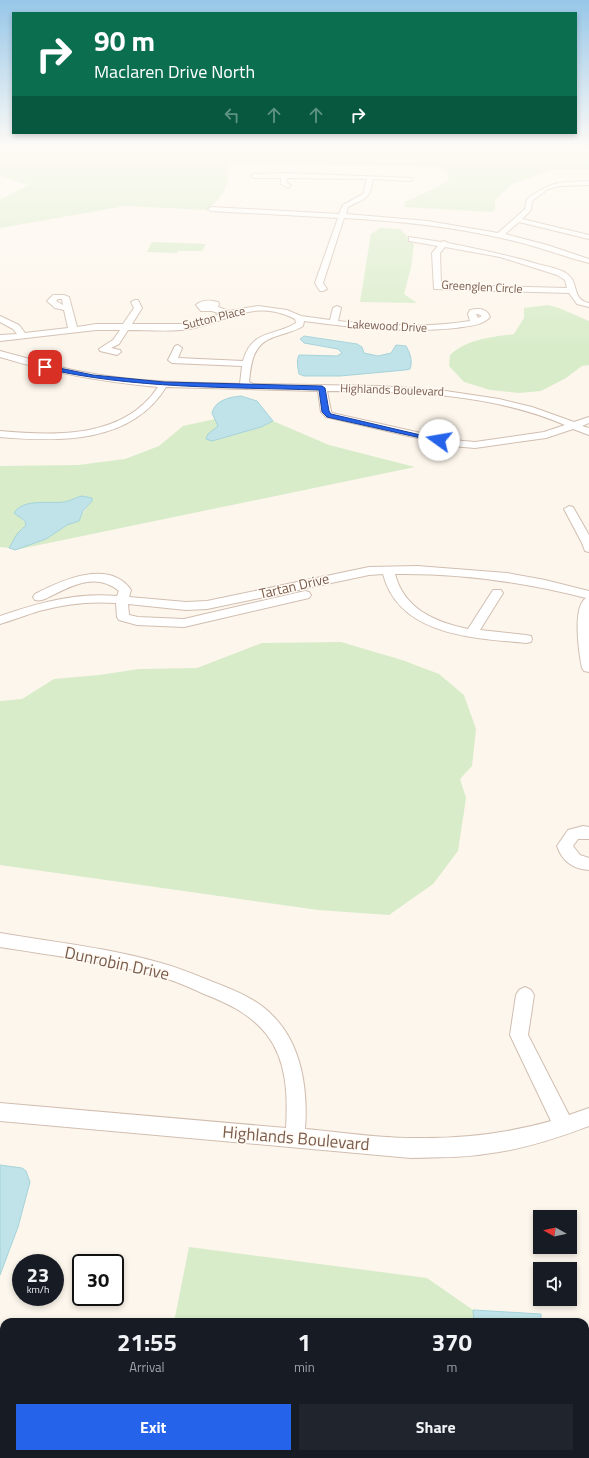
<!DOCTYPE html>
<html lang="en">
<head>
<meta charset="utf-8">
<style>
	:root { --surface:#171b24; --page:#20242c; --text:#f1f3f6; --muted:#9ea1a6; --accent:#2563eb }
	body { margin:0; font-family:"Titillium Web",sans-serif; background:var(--page); color:var(--text); height:100vh; display:flex; flex-direction:column; font-size:15px; white-space:nowrap }
	* { box-sizing:border-box; margin:0 }
	p { font-size:13px; color:var(--muted) }
	.icon { flex:none; width:22px; height:22px; fill:none; stroke:currentColor; stroke-width:2; stroke-linecap:round; stroke-linejoin:round }
	.map { position:relative; flex:1; overflow:hidden }
	.panel { position:absolute; left:0px; top:1318px; width:589px; height:140px; display:flex; flex-direction:column; background:var(--surface); border-radius:12px 12px 0 0; box-shadow:0 2px 6px #0003 }
	.panel>* { flex:none }
	.hud { position:absolute; left:12px; top:12px; width:565px; height:122px; border-radius:0px; box-shadow:0 2px 6px #0003; background:#0b6e4f; color:#fff; overflow:hidden }
	.needle { width:26px; rotate:278deg }
	.controls { position:absolute; left:533px; top:1210px; display:grid; gap:8px }
	.controls a { display:grid; place-items:center; width:44px; height:44px; border-radius:0px; background:var(--surface); box-shadow:0 2px 6px #0003; font-size:20px }
	.speed { position:absolute; left:12px; top:1254px; display:flex; gap:8px; font-size:20px; font-weight:700; text-align:center }
	.speed>* { display:grid; place-content:center; width:52px; height:52px; border-radius:50%; background:var(--surface); box-shadow:0 2px 6px #0003; line-height:1 }
	.speed small { font-size:10px; font-weight:400 }
	.speed .limit { border:2px solid #111; border-radius:6px; background:#fff; color:#111 }
	.pin { position:absolute; display:grid; place-items:center; width:34px; height:34px; color:#fff; margin:-17px; border-radius:8px; box-shadow:0 2px 6px #0006 }
	.me { position:absolute; width:44px; margin:-22px; rotate:283deg; stroke-linejoin:round; filter:drop-shadow(0 0 3px #0008) }
	.turn { display:flex; align-items:center; gap:14px; height:84px; padding:0 16px; font-size:18px }
	.turn .icon { width:52px; height:52px; stroke-width:2.5 }
	.turn b { display:block; font-size:28px; line-height:34px }
	.lanes { display:flex; align-items:center; height:38px; padding:0 16px; background:#0003; justify-content:center; gap:20px; direction:ltr }
	.lanes .off { opacity:.35 }
	.eta { display:flex; justify-content:space-evenly; align-items:center; height:68px; text-align:center }
	.eta b { font-size:24px; font-weight:700; line-height:28px }
	.button { display:flex; gap:8px; margin-top:auto; padding:8px 16px }
	.button a { flex:1; height:46px; border-radius:0px; background:var(--accent); color:#fff; font-size:16px; font-weight:700; line-height:46px; text-align:center }
	.button a+a { background:var(--page); color:var(--text) }
	.map>svg:first-child { display:block }
</style>
</head>
<body>
<div class="map">
<svg width="589" height="1458" viewBox="0 0 589 1458">
	<rect width="100%" height="100%" fill="#fdf6ec"/>
	<!-- green -->
	<g fill="#d8ecc9">
		<path d="M0 147H589V170L556 169 548 171 512 184 495 200V210L491 212 404 207 405 202 438 187 449 179 446 172 439 167 243 163 227 167C231 188 221 198 206 210L125 206 0 228V200L29 185 0 176Z"/>
		<path d="M380 228 400 229 409 238 407 239 410 240 414 244 411 267 404 294 417 303 360 302 371 234Z"/>
		<path d="M152 242 206 244 202 251H178L177 253 147 252Z"/>
		<path d="M548 305 559 308 589 321V365L582 366 566 378 541 391 519 393 490 390 464 382 449 366 450 355C467 339 492 337 514 334L524 318V308Z"/>
		<path d="M215 419 218 426 208 434 212 441 261 427 273 421 329 445 415 467 15 550 46 539 67 525 79 521C82 512 89 507 92 498 77 495 76 500 63 502 52 504 42 503 31 503L21 518 26 523C25 530 13 539 9 548L0 547V466L78 465 125 459 159 446 183 426Z"/>
		<path d="M341 642 402 660 439 674 464 695 476 729 472 766 460 779 466 798 458 851 433 884 389 915 318 910 0 865V701L22 699 54 679 99 675 139 669 197 668 262 643Z"/>
		<path d="M189 1247 427 1278 473 1310 474 1322H174Z"/>
		<path d="M149 1454H476V1458H148Z"/>
	</g>
	<!-- water -->
	<g fill="#bfe3e8" stroke="#a5d3da">
		<path d="M304 336 357 344 362 347 364 353 378 356 391 353 396 345 406 346C410 353 413 361 410 369L405 370 340 376H304L299 374C298 368 296 361 299 355L337 356 342 353 338 349 304 343 300 339Z"/>
		<path d="M241 396 257 401 273 421 261 427 212 441 206 439 208 434 218 426 212 413C215 400 230 397 241 396Z"/>
		<path d="M82 496 92 498V501L83 511 79 521 67 525 46 539 15 550 9 548 17 534 26 525 25 521 14 513C23 498 49 504 64 502 71 501 76 497 82 496Z"/>
		<path d="M0 1165 22 1168 26 1171 30 1182 18 1227 0 1275Z"/>
		<path d="M473 1310 541 1314V1322H474Z"/>
		<rect x="476" y="1454" width="70" height="4"/>
	</g>
	<g fill="none" stroke-linecap="round" stroke-linejoin="round">
		<!-- minor casing -->
		<g stroke="#d1beb0" stroke-width="2">
			<g id="minor">
				<path d="M285 173 412 178V180L410 181 373 179C370 200 365 198 348 207L346 214 428 221 498 233 525 209 527 199C552 181 559 182 589 181V185L560 186 548 189 532 201 531 210 522 219 589 235V239L519 222 505 234 547 245 589 259V263C562 256 537 246 510 240 456 227 400 221 344 218L323 283 327 289 323 291H320L315 283 338 218 211 211 208 209 211 207 339 214 343 205 363 194 367 179 287 178 286 182 291 186 288 188 281 184V178H254L251 176 254 174Z"/>
				<path d="M409 237 441 242 444 241 448 243C478 249 508 255 537 264 546 266 556 268 564 272 581 281 570 299 589 303V307L577 304 569 293 434 289 432 253 438 246 409 241ZM445 247 500 257 557 275 565 280 567 288 441 285 440 253Z"/>
				<path d="M53 295H64L69 297 77 327 96 324H123L134 308 131 302 135 300H138L142 308 132 324H188L221 314 212 311H201L196 305C202 299 210 300 218 302L219 304 218 307 229 311 258 306 287 310 301 316 330 320 333 308 337 306 341 308 338 321C382 326 427 328 470 321L468 314 470 310C478 308 487 308 490 317 482 326 467 326 456 328 405 333 355 328 304 321L303 326C294 332 284 333 274 337 253 344 251 362 249 382L253 384 377 386 439 390 499 399 532 407 574 422 589 417V423L582 426 589 428V435L573 429 546 438 475 448 452 446 326 417 321 412 318 391 166 387C131 444 59 442 0 437V431C54 436 124 439 158 387 103 382 52 373 0 357V351C28 358 54 367 83 372 134 382 188 383 240 384L242 366 172 363 168 360 175 346 178 345 182 348 178 358 243 361C252 329 273 337 296 323L295 319C253 298 229 322 189 329 172 332 146 330 128 330L119 344 111 348 120 350 121 352 117 355 100 351 99 349 113 340 120 330H96L0 341V335L17 334 13 329 0 322V316L19 325 25 333 68 328 64 310 55 308 47 301ZM58 299H62L63 305 56 301ZM476 314H478L482 316 478 318ZM327 391C407 391 490 393 565 425L544 432 475 442 452 440 332 413 331 411Z"/>
				<path d="M569 506 573 507 589 535V552L585 551 582 543 564 509Z"/>
				<path d="M417 566 507 573 545 580 589 591V672L584 671 582 668C579 653 572 607 586 598 523 582 460 573 395 574 404 609 435 622 468 629L493 590H501L503 593 480 630 526 635 531 636 532 639 531 642 526 643C474 638 399 636 383 574L369 575 207 609 186 610 128 604 129 615 138 617 184 619 305 591 309 592 311 595 309 598 184 627 137 625 119 620 117 617 116 603C90 601 64 604 39 611 26 615 13 620 0 624V616C38 603 76 592 117 596L119 591C98 574 77 583 55 594 48 597 42 602 35 600L33 597 35 594C60 581 109 558 131 590L129 597 186 602 207 601 369 567Z"/>
				<path d="M583 826 589 827V839H578L573 846 580 855 589 858V870C573 869 562 861 557 846L568 830Z"/>
				<path d="M0 933C54 942 109 948 161 963 179 968 196 975 213 982 234 990 257 999 273 1016 302 1045 308 1090 305 1129 341 1132 377 1138 412 1138 460 1139 505 1134 551 1121L510 1035 516 995 519 990 525 987 531 990 534 995 528 1035 569 1115 589 1108V1126C555 1139 521 1150 485 1154 461 1158 436 1157 411 1158L0 1121V1103L286 1128C288 1096 287 1061 267 1035 251 1014 227 1003 204 994 191 988 178 982 164 978 111 962 55 956 0 947Z"/>
			</g>
		</g>
		<!-- minor -->
		<use href="#minor" fill="#fff" fill-rule="evenodd"/>
	</g>
	<!-- sky -->
	<linearGradient id="sky" x2="0" y2="1"><stop stop-color="#97c7e8"/><stop offset="0.42" stop-color="#fefbf6"/><stop offset="1" stop-color="#fefbf6" stop-opacity="0"/></linearGradient>
	<rect width="589" height="351" fill="url(#sky)"/>
	<!-- route -->
	<path fill="#2563eb" stroke="#184099" d="M45 365 93 375 164 382 322 386 325 388 329 411 331 414 442 440 439 442 327 417 322 412 319 390C226 387 133 389 43 368V366Z"/>
	<g text-anchor="middle" stroke-width="3" stroke-linejoin="round" paint-order="stroke">
		<!-- far-street labels -->
		<g font-size="12" fill="#7a5c4d" stroke="#fffaf3">
			<text transform="translate(482 287) rotate(3)" y="4">Greenglen Circle</text>
			<text transform="translate(214 318) rotate(-14)" y="4">Sutton Place</text>
			<text transform="translate(387 326) rotate(3)" y="4">Lakewood Drive</text>
			<text transform="translate(392 390) rotate(2)" y="4">Highlands Boulevard</text>
		</g>
		<!-- street labels -->
		<g font-size="14" fill="#7a5c4d" stroke="#fffaf3">
			<text transform="translate(294 586) rotate(-13)" y="5">Tartan Drive</text>
		</g>
		<!-- near-street labels -->
		<g font-size="17" fill="#7a5c4d" stroke="#fffaf3">
			<text transform="translate(117 963) rotate(12)" y="6">Dunrobin Drive</text>
			<text transform="translate(296 1138) rotate(5)" y="6">Highlands Boulevard</text>
		</g>
	</g>
</svg>
<div class="controls">
<a><svg class="needle" viewBox="-14 -14 28 28"><path d="M0-13l5 13h-10z" fill="#e53935"/><path d="M0 13l5-13h-10z" fill="#9ea1a6"/></svg></a>
<a><svg class="icon" aria-label="sound" viewBox="0 0 24 24"><path d="M4 9h4l5-4v14l-5-4H4zM17 9q2 3 0 6"/></svg></a>
</div>
<div class="speed"><div>23<small>km/h</small></div><div class="limit">30</div></div>
<div class="pin" style="left:45px;top:367px;background:#d93025"><svg class="icon" aria-label="arrive" viewBox="0 0 24 24"><path d="M6 21V4h12l-3 4 3 4H6"/></svg></div>
<svg class="me" style="left:439px;top:440px" viewBox="-20 -20 40 40"><circle r="19" fill="#fff"/><path d="M0-13L10 11 0 6-10 11z" fill="#2563eb"/></svg>
<div class="hud">
<div class="turn"><svg class="icon" aria-label="right" viewBox="0 0 24 24"><path d="M7 20v-9h11M14 6l5 5-5 5"/></svg><div><b>90 m</b>Maclaren Drive North</div></div>
<div class="lanes"><svg class="icon off" aria-label="left" viewBox="0 0 24 24"><path d="M17 20v-9H6M10 6l-5 5 5 5"/></svg><svg class="icon off" aria-label="ahead" viewBox="0 0 24 24"><path d="M12 20V5M6 11l6-6 6 6"/></svg><svg class="icon off" aria-label="ahead" viewBox="0 0 24 24"><path d="M12 20V5M6 11l6-6 6 6"/></svg><svg class="icon" aria-label="right" viewBox="0 0 24 24"><path d="M7 20v-9h11M14 6l5 5-5 5"/></svg></div>
</div>
<section class="panel">
<div class="eta">
<div><b>21:55</b><p>Arrival</p></div>
<div><b>1</b><p>min</p></div>
<div><b>370</b><p>m</p></div>
</div>
<div class="button"><a>Exit</a><a>Share</a></div>
</section>
</div>
</body>
</html>
